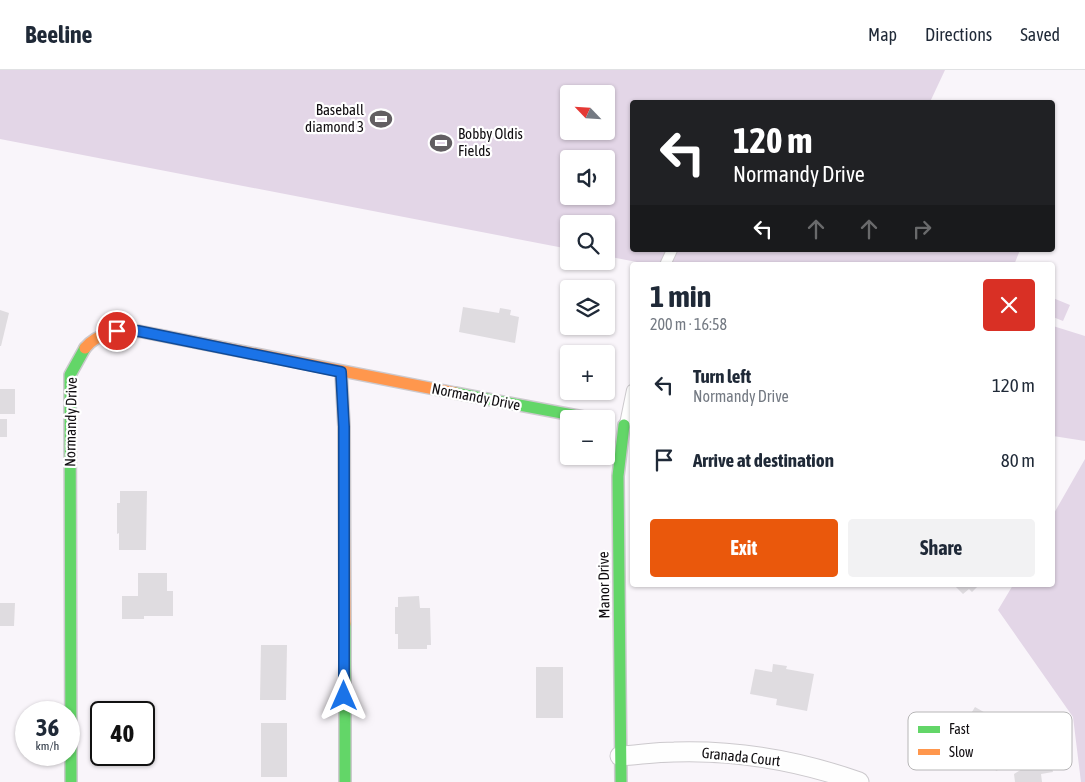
<!DOCTYPE html>
<html lang="en">
<head>
<meta charset="utf-8">
<style>
	:root { --surface:#fff; --page:#f2f2f3; --text:#1f2937; --muted:#747a83; --line:#e0e1e3; --accent:#ea580c }
	body { margin:0; font-family:"Asap Condensed",sans-serif; background:var(--page); color:var(--text); height:100vh; display:flex; flex-direction:column; font-size:19px; white-space:nowrap }
	* { box-sizing:border-box; margin:0 }
	p { font-size:16px; color:var(--muted) }
	.icon { flex:none; width:28px; height:28px; fill:none; stroke:currentColor; stroke-width:2; stroke-linecap:round; stroke-linejoin:round }
	.map { position:relative; flex:1; overflow:hidden }
	.panel { position:absolute; left:630px; top:192px; width:425px; height:325px; display:flex; flex-direction:column; background:var(--surface); border-radius:5px; box-shadow:0 1px 4px #0004 }
	.panel>* { flex:none }
	.guide { position:absolute; left:630px; top:30px; width:425px; height:152px; border-radius:5px; box-shadow:0 1px 4px #0004; background:#202124; color:#fff; overflow:hidden }
	.needle { width:32px; rotate:295deg }
	.tools { position:absolute; left:560px; top:15px; display:grid; gap:10px }
	.tools a { display:grid; place-items:center; width:55px; height:55px; border-radius:5px; background:var(--surface); box-shadow:0 1px 4px #0004; font-size:25px }
	.speed { position:absolute; left:15px; top:631px; display:flex; gap:10px; font-size:25px; font-weight:700; text-align:center }
	.speed>* { display:grid; place-content:center; width:65px; height:65px; border-radius:50%; background:var(--surface); box-shadow:0 1px 4px #0004; line-height:1 }
	.speed small { font-size:12px; font-weight:400 }
	.speed .limit { border:2px solid #111; border-radius:8px; background:#fff; color:#111 }
	.pin { position:absolute; display:grid; place-items:center; width:42px; height:42px; color:#fff; margin:-21px; border:2px solid #fff; border-radius:50%; box-shadow:0 1px 5px #0007 }
	.me { position:absolute; width:55px; margin:-28px; rotate:0deg; stroke-linejoin:round; filter:drop-shadow(0 0 4px #0008) }
	.turn { display:flex; align-items:center; gap:18px; height:105px; padding:0 20px; font-size:22px }
	.turn .icon { width:65px; height:65px; stroke-width:2.5 }
	.turn b { display:block; font-size:35px; line-height:42px }
	.lanes { display:flex; align-items:center; height:48px; padding:0 20px; background:#0003; justify-content:center; gap:25px; direction:ltr }
	.lanes .off { opacity:.35 }
	.round { display:grid; place-items:center; flex:none; width:52px; height:52px; border-radius:5px; background:var(--page) }
	.headline { display:flex; align-items:center; justify-content:space-between; height:85px; padding:0 20px }
	h1 { font-size:30px; font-weight:700; line-height:38px }
	.primary-button { display:flex; gap:10px; margin-top:auto; padding:10px 20px }
	.primary-button a { flex:1; height:58px; border-radius:5px; background:var(--accent); color:#fff; font-size:20px; font-weight:700; line-height:58px; text-align:center }
	.primary-button a+a { background:var(--page); color:var(--text) }
	ul { padding:0; list-style:none }
	li { display:flex; align-items:center; gap:15px; height:75px; padding:0 20px }
	li div { flex:1 }
	li b { display:block; font-size:19px }
	li em { font-style:normal }
	header { display:flex; align-items:center; gap:30px; box-sizing:border-box; height:70px; padding:0 25px; background:var(--surface); border-bottom:1px solid var(--line) }
	header strong { font-size:24px }
	nav { display:flex; gap:28px; margin-inline-start:auto; font-size:18px }
	.map>svg:first-child { display:block }
</style>
</head>
<body>
<header>
<strong>Beeline</strong>
<nav><a>Map</a><a>Directions</a><a>Saved</a></nav>
</header>
<div class="map">
<svg width="1085" height="712" viewBox="0 0 1085 712">
	<rect width="100%" height="100%" fill="#f9f5fa"/>
	<!-- green -->
	<g fill="#e3d6e7" fill-rule="evenodd">
		<path d="M0 0H945L930 32H632V180H1020L1014 195H652L606 186V154H569V179L0 69ZM569 24H606V61H569ZM569 89H606V126H569Z"/>
		<path d="M1053 228 1070 235 1063 251 1053 247Z"/>
		<path d="M1053 256 1085 266V371L1053 366Z"/>
		<path d="M1085 389V712H1081L1073 647 998 540 1013 515H1052L1053 445Z"/>
	</g>
	<!-- building -->
	<g fill="#dfdce0">
		<path d="M463 237 499 243 500 238 511 240 510 245 519 247 515 273 459 262Z"/>
		<path d="M0 240 9 243 1 276H0Z"/>
		<rect x="0" y="319" width="15" height="25"/>
		<rect x="0" y="349" width="7" height="18"/>
		<path d="M120 421H147L146 480H119V463L117 464V433H120Z"/>
		<path d="M138 503H167V521H173V546H144V549H122V526H138Z"/>
		<path d="M954 515H979L972 522 969 519 963 524Z"/>
		<path d="M419 526 420 538H430L431 575H427V579H398V564H395V537H398V527Z"/>
		<path d="M0 533H15L14 556H0Z"/>
		<path d="M261 575H287L286 630H260Z"/>
		<path d="M773 594 787 596 786 599 814 604 807 641 776 635 777 629 750 624 755 599 772 602Z"/>
		<rect x="536" y="597" width="27" height="51"/>
		<path d="M975 637 996 649 988 662 1011 676 997 701 981 692 984 686 953 668 964 648 967 650Z"/>
		<rect x="261" y="653" width="26" height="54"/>
		<path d="M1060 679 1062 697 1052 698 1053 702 1041 704 1042 712H1015L1014 704 1034 692 1033 684Z"/>
	</g>
	<g fill="none" stroke-linecap="round" stroke-linejoin="round">
		<!-- lane casing -->
		<g stroke="#ccc9cd" stroke-width="12">
			<g id="lane">
				<path d="M665 195 672 180"/>
				<path d="M625 354 632 320"/>
			</g>
		</g>
		<!-- street casing -->
		<g stroke="#ccc9cd" stroke-width="21">
			<path id="street" d="M620 686C638 685 656 682 674 682 737 680 800 691 859 712"/>
		</g>
		<!-- fast casing -->
		<g stroke="#ccc9cd" stroke-width="14">
			<g id="fast">
				<path d="M455 323 594 349"/>
				<path d="M345 554V712"/>
				<path d="M71 712 70 305 85 278"/>
				<path d="M621 712 618 406 624 355"/>
			</g>
		</g>
		<!-- slow casing -->
		<g stroke="#ccc9cd" stroke-width="14">
			<g id="slow">
				<path d="M85 278C98 262 118 261 138 261L455 323"/>
				<path d="M341 302 344 357 345 554"/>
			</g>
		</g>
		<!-- lane -->
		<use href="#lane" stroke="#fefefe" stroke-width="10"/>
		<!-- street -->
		<use href="#street" stroke="#fefefe" stroke-width="19"/>
		<!-- fast -->
		<use href="#fast" stroke="#63d668" stroke-width="11"/>
		<!-- slow -->
		<use href="#slow" stroke="#ff974d" stroke-width="11"/>
	</g>
	<g fill="none" stroke-linecap="round" stroke-linejoin="round">
		<!-- route casing -->
		<g stroke="#114b97" stroke-width="12">
			<path id="route" d="M117 261H138L341 302 344 357V626"/>
		</g>
		<!-- route -->
		<use href="#route" stroke="#1a73e8" stroke-width="9"/>
	</g>
	<!-- icons -->
	<defs>
		<g id="stadium-bare" transform="scale(1.725)"><path d="M0-5a6.5 5 0 1 0 0 10a6.5 5 0 1 0 0-10ZM-3.5-1.8h7v3.6h-7Z" fill="#625e62" stroke="#fff" stroke-width="2.5" paint-order="stroke"/></g>
	</defs>
	<g fill-rule="evenodd">
		<use href="#stadium-bare" x="381" y="49"/>
		<use href="#stadium-bare" x="441" y="73"/>
	</g>
	<g text-anchor="middle" stroke-width="4.5" stroke-linejoin="round" paint-order="stroke">
		<!-- poi labels -->
		<g font-size="15" fill="#100d10" stroke="#fff" text-anchor="end">
			<text x="364" y="45">Baseball<tspan x="364" dy="17">diamond 3</tspan></text>
			<text x="458" y="69" text-anchor="start">Bobby Oldis<tspan x="458" dy="17">Fields</tspan></text>
		</g>
		<!-- street labels -->
		<g font-size="15" fill="#100d10" stroke="#fff">
			<text transform="translate(476 327) rotate(11)" y="5">Normandy Drive</text>
			<text transform="translate(71 352) rotate(-89)" y="5">Normandy Drive</text>
			<text transform="translate(604 515) rotate(-91)" y="5">Manor Drive</text>
			<text transform="translate(741 687) rotate(6)" y="5">Granada Court</text>
		</g>
	</g>
	<!-- legend -->
	<rect x="908" y="642" width="164" height="58" rx="8" fill="#fff" stroke="#b7b6b7" stroke-width="1"/>
	<rect x="918" y="656" width="22" height="7" fill="#63d668"/>
	<rect x="918" y="679" width="22" height="6" fill="#ff974d"/>
	<g font-size="14" fill="#100d10">
		<text x="949" y="664">Fast</text>
		<text x="949" y="687">Slow</text>
	</g>
</svg>
<div class="tools">
<a><svg class="needle" viewBox="-14 -14 28 28"><path d="M0-13l5 13h-10z" fill="#e53935"/><path d="M0 13l5-13h-10z" fill="#747a83"/></svg></a>
<a><svg class="icon" aria-label="sound" viewBox="0 0 24 24"><path d="M4 9h4l5-4v14l-5-4H4zM17 9q2 3 0 6"/></svg></a>
<a><svg class="icon" aria-label="search" viewBox="0 0 24 24"><circle cx="10" cy="10" r="6"/><path d="M15 15l6 6"/></svg></a>
<a><svg class="icon" aria-label="layers" viewBox="0 0 24 24"><path d="M12 4l9 5-9 5-9-5zM3 14l9 5 9-5"/></svg></a>
<a>+</a>
<a>−</a>
</div>
<div class="speed"><div>36<small>km/h</small></div><div class="limit">40</div></div>
<div class="pin" style="left:117px;top:261px;background:#d93025"><svg class="icon" aria-label="arrive" viewBox="0 0 24 24"><path d="M6 21V4h12l-3 4 3 4H6"/></svg></div>
<svg class="me" style="left:344px;top:626px" viewBox="-20 -20 40 40"><path d="M0-17L14 15 0 8-14 15z" fill="#1a73e8" stroke="#fff" stroke-width="4"/></svg>
<div class="guide">
<div class="turn"><svg class="icon" aria-label="left" viewBox="0 0 24 24"><path d="M17 20v-9H6M10 6l-5 5 5 5"/></svg><div><b>120 m</b>Normandy Drive</div></div>
<div class="lanes"><svg class="icon" aria-label="left" viewBox="0 0 24 24"><path d="M17 20v-9H6M10 6l-5 5 5 5"/></svg><svg class="icon off" aria-label="ahead" viewBox="0 0 24 24"><path d="M12 20V5M6 11l6-6 6 6"/></svg><svg class="icon off" aria-label="ahead" viewBox="0 0 24 24"><path d="M12 20V5M6 11l6-6 6 6"/></svg><svg class="icon off" aria-label="right" viewBox="0 0 24 24"><path d="M7 20v-9h11M14 6l5 5-5 5"/></svg></div>
</div>
<section class="panel">
<div class="headline"><div><h1>1 min</h1><p>200 m · 16:58</p></div><a class="round" style="background:#d93025;color:#fff"><svg class="icon" aria-label="close" viewBox="0 0 24 24"><path d="M6 6l12 12M18 6L6 18"/></svg></a></div>
<ul>
<li><svg class="icon" aria-label="left" viewBox="0 0 24 24"><path d="M17 20v-9H6M10 6l-5 5 5 5"/></svg><div><b>Turn left</b><p>Normandy Drive</p></div><em>120 m</em></li>
<li><svg class="icon" aria-label="arrive" viewBox="0 0 24 24"><path d="M6 21V4h12l-3 4 3 4H6"/></svg><div><b>Arrive at destination</b></div><em>80 m</em></li>
</ul>
<div class="primary-button"><a>Exit</a><a>Share</a></div>
</section>
</div>
</body>
</html>
